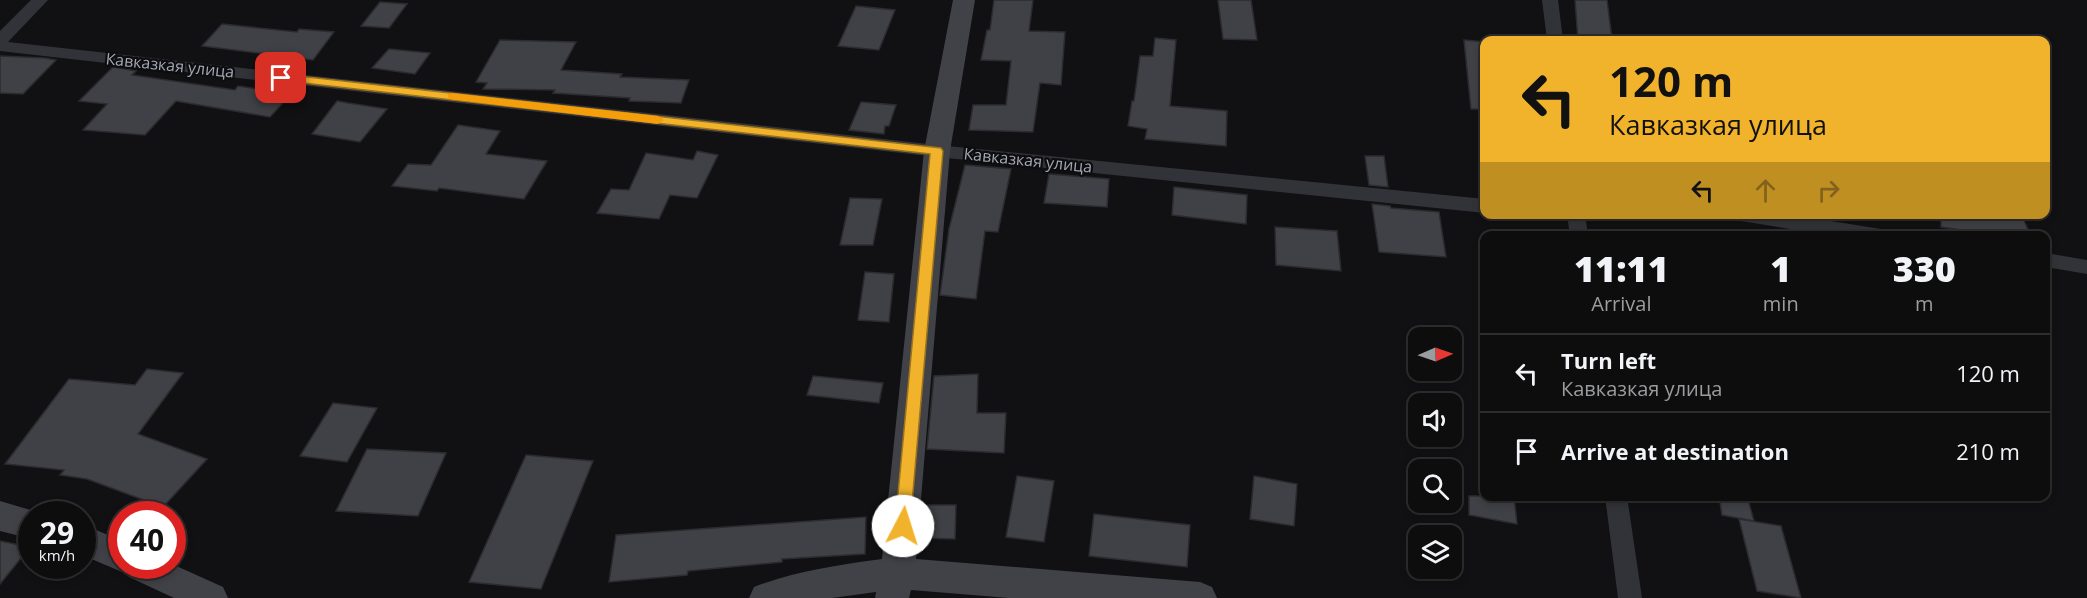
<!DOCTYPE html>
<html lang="en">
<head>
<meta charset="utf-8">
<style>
	:root { --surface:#0d0d0e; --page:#1b1b1c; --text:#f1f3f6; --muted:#9a9c9e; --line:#2d2d2e }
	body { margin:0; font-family:"Open Sans",sans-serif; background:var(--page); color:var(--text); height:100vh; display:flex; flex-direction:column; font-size:22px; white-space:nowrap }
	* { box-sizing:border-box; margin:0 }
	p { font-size:20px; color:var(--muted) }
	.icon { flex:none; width:33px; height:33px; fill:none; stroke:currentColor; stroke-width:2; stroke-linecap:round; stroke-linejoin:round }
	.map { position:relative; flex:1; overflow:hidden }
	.panel { position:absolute; left:1480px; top:231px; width:570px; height:270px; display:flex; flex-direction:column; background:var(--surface); border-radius:12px; box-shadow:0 3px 9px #0003,0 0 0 2px var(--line) }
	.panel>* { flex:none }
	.top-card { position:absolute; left:1480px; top:36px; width:570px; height:183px; border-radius:12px; box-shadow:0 3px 9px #0003,0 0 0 2px var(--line); background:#f1b32b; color:#111; overflow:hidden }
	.needle { width:39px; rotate:88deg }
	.controls { position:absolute; left:1408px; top:327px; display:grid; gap:12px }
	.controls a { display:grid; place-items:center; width:54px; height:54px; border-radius:12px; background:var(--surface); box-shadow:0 3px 9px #0003,0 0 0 2px var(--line); font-size:30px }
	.speed { position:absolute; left:18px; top:501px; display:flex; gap:12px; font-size:30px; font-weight:700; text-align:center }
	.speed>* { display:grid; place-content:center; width:78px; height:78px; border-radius:50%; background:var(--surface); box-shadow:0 3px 9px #0003,0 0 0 2px var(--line); line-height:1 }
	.speed small { font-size:15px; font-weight:400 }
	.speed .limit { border:9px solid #d22; background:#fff; color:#111 }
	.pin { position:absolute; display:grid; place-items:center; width:51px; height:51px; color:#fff; margin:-26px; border-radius:12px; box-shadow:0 3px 9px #0006 }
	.me { position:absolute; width:66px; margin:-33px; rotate:5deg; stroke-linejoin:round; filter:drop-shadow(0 0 4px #0008) }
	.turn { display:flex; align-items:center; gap:21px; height:126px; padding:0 30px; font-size:27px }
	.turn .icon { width:78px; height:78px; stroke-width:2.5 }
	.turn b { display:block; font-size:42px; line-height:51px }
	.lanes { display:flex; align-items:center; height:57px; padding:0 30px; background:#0003; justify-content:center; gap:30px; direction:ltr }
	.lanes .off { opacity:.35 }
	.eta { display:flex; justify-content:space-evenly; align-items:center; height:102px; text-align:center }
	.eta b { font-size:36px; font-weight:800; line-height:42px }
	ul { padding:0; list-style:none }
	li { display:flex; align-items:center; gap:18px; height:78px; padding:0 30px; border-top:2px solid var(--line) }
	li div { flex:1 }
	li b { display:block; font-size:22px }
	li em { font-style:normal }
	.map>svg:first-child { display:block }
</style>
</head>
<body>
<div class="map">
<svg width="2087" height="598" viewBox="0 0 2087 598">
	<rect width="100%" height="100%" fill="#111113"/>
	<!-- building -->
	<g fill="#404146" stroke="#2c2b2f" stroke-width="1.5">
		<path d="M994 0H1033L1029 31 1065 32 1061 85 1040 83 1033 132 969 130 973 105H1006L1011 61 981 60 987 30H990Z"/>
		<path d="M1218 0H1251L1257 40 1223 39Z"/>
		<path d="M1575 0H1607L1612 40H1578Z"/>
		<path d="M380 2 407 4 389 28 361 26Z"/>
		<path d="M856 6 895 10 879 50 838 46Z"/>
		<path d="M222 24 297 32 299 29 334 32 313 60 202 46Z"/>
		<path d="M1155 38 1176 40 1170 106 1227 111 1226 146 1145 139 1147 129 1128 126 1132 101H1134L1140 56H1153Z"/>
		<path d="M500 40 576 42 561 70 622 74 620 77 689 80 681 103 629 101 630 98 553 93 555 90 483 89 487 83 476 82Z"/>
		<path d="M1464 40 1485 42V109H1471Z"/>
		<path d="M389 49 430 53 415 74 372 68Z"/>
		<path d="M0 56 44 58 56 60 23 94 0 93Z"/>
		<path d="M113 67 136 71 132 75 235 90 238 86 291 94 270 117 176 101 145 135 83 130 107 104 79 101Z"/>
		<path d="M337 101 348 103 387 109 360 142 312 134Z"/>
		<path d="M861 102 896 105 889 126H885L884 134 849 130Z"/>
		<path d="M458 125 500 131 486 154 547 161 524 199 439 188 437 191 392 186 408 164 431 165Z"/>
		<path d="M697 151 718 155 697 198 670 195 659 219 597 213 611 189 629 190 646 153 693 160Z"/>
		<path d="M1365 156H1384L1388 187 1369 185Z"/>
		<path d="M965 165 1011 169 998 232 985 231 976 299 940 295 949 229Z"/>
		<path d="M1049 174 1109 179 1107 207 1044 203Z"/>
		<path d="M1174 187 1247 195 1246 224 1172 215Z"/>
		<path d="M850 198 882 199 873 245H840Z"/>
		<path d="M1372 204 1390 206 1391 208 1439 212 1446 257 1379 252Z"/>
		<path d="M1941 214H2021L2031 236H2004L1941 227Z"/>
		<path d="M1275 227 1337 231 1341 271 1276 265Z"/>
		<path d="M865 272 894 274 889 322 858 320Z"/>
		<path d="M147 369 183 373 138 434 207 459 163 507 87 479 60 475 64 470 5 464 69 379 135 385Z"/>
		<path d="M978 374 977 413H1006L1004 453 927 449 934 376Z"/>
		<path d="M813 376 883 383 879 403 807 395Z"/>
		<path d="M333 403 377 408 347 462 300 456Z"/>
		<path d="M367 449 446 453 418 516 336 511Z"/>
		<path d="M526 455 593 461 541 589 469 582Z"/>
		<path d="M1017 476 1054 481 1044 542 1006 537Z"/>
		<path d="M1254 476 1297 484 1294 526 1250 519Z"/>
		<path d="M1469 496H1514L1517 524 1469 515Z"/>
		<path d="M1719 496H1747L1754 521 1722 515Z"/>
		<path d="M923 505H956L955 539 920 538Z"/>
		<path d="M1094 514 1190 525 1187 567 1089 556Z"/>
		<path d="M866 517 865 554 782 559V562L688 571 687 575 609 582 616 535Z"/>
		<path d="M1739 519 1781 526 1801 598 1757 591Z"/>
		<path d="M0 541 30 547 0 584Z"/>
	</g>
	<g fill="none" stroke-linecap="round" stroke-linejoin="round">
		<!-- street -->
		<g fill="#323338" fill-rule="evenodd">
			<path d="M31 0H48L8 42 937 145 1485 199V213L937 157 0 51V31Z"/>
			<path d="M1542 0H1558L1563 40H1547Z"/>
			<path d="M1567 214H1585L1588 236H1570Z"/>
			<path d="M1732 214H1787L1881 229 1888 231 1890 236H1834L1741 221 1735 219Z"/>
			<path d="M2046 253 2087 260V274L2046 267Z"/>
			<path d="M1605 496H1627L1642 598H1618Z"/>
		</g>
		<!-- secondary -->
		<g fill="#404248" fill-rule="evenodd">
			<path d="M953 0H975L950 151 916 559 1200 582 1212 587 1217 598H1009L911 590 909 598H875L876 592 832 598H749L754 587C795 571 839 565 882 559L924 151Z"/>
			<path d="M0 501 44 514H32V539L0 531Z"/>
			<path d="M82 524 122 541V566L172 564 223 587 228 598H174L129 577 126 571 122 572 82 555Z"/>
		</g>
	</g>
	<!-- route -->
	<path fill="#f1b32b" stroke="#9d741c" stroke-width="1.5" d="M281 74 941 148 943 151 910 526 908 532 903 534 897 532 895 526 930 154 277 80V75Z"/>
	<!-- slow -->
	<path fill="#f59e0b" d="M452 93 658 116 664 120 658 124 448 99V94Z"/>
	<g text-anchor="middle" stroke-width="4.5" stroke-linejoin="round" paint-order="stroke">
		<!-- street labels -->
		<g font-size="16" fill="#a3a8b4" stroke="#0d0c0e">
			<text transform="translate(170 65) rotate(6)" y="6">Кавказкая улица</text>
			<text transform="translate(1028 160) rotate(6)" y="6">Кавказкая улица</text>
		</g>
	</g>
</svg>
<div class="controls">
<a><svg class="needle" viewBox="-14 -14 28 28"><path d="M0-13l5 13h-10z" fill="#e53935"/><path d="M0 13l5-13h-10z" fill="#9a9c9e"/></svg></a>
<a><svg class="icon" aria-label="sound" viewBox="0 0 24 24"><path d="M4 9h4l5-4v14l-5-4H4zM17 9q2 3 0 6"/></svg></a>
<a><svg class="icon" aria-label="search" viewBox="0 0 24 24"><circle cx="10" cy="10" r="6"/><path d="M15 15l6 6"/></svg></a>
<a><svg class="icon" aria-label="layers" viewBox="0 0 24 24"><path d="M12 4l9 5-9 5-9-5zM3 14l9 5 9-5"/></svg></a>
</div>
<div class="speed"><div>29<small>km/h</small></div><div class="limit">40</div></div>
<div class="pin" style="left:281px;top:78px;background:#d93025"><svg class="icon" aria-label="arrive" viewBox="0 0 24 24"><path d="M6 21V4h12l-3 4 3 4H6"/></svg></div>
<svg class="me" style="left:903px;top:526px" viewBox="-20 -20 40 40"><circle r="19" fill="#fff"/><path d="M0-13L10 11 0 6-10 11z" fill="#f1b32b"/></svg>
<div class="top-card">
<div class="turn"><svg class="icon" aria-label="left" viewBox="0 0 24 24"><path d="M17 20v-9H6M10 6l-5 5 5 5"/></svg><div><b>120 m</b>Кавказкая улица</div></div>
<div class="lanes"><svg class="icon" aria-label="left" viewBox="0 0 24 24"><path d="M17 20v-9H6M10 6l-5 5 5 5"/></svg><svg class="icon off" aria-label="ahead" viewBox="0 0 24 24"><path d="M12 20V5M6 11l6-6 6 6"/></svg><svg class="icon off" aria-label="right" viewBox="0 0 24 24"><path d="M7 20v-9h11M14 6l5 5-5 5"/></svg></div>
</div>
<section class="panel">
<div class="eta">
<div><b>11:11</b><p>Arrival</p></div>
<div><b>1</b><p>min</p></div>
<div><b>330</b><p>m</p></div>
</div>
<ul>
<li><svg class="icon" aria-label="left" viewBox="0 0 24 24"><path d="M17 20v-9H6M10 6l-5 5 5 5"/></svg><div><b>Turn left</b><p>Кавказкая улица</p></div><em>120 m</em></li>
<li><svg class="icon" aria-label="arrive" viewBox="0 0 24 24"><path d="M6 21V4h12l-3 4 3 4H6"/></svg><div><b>Arrive at destination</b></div><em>210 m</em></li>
</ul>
</section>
</div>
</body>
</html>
